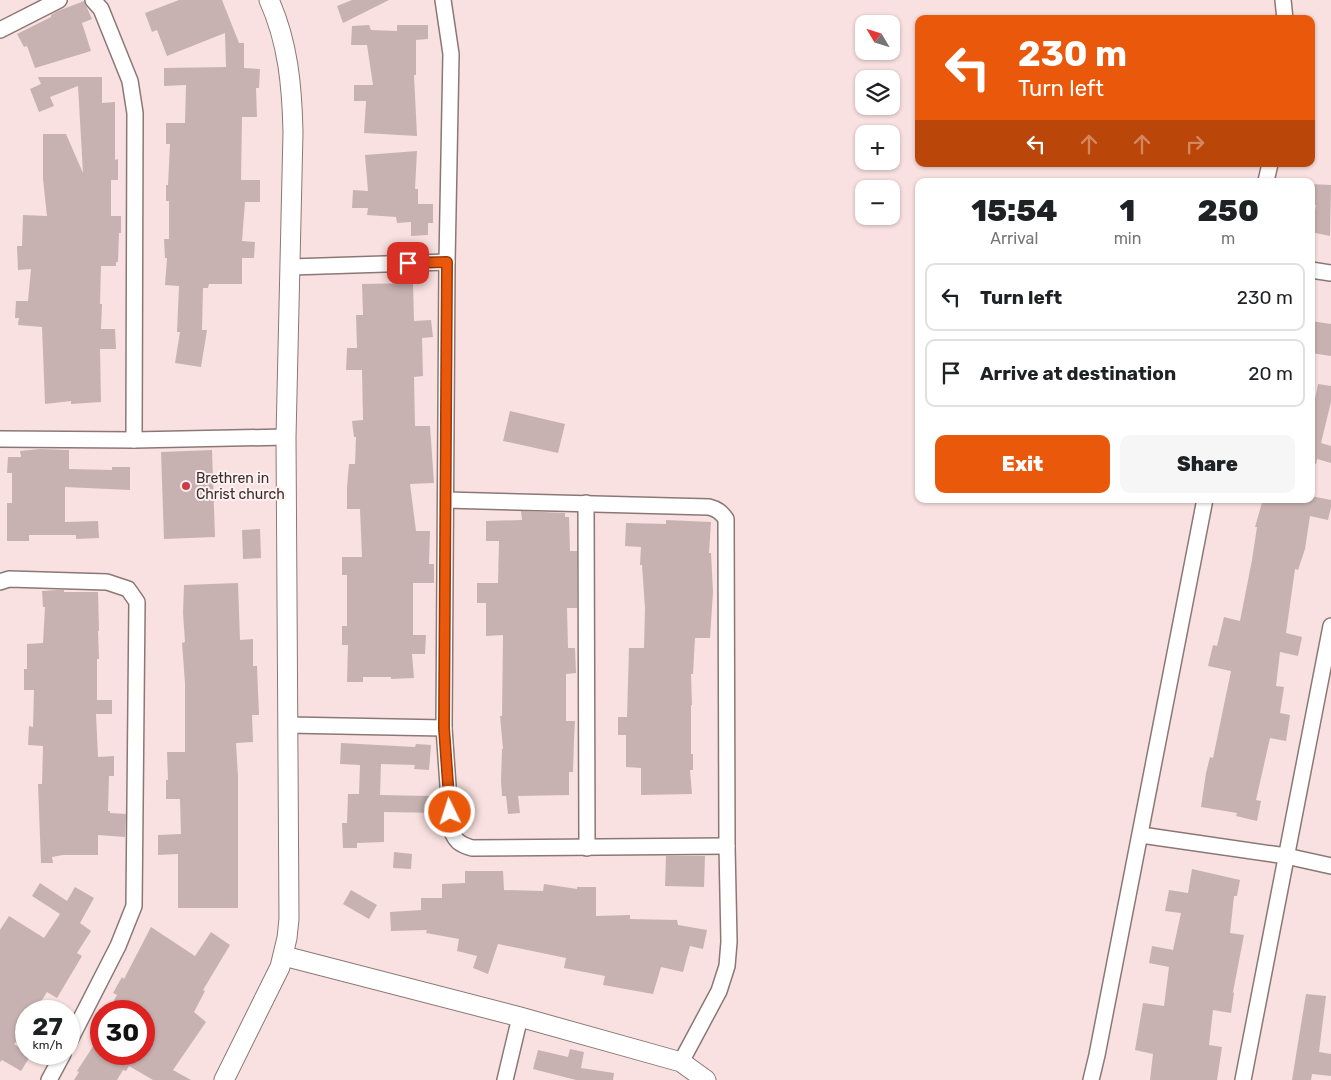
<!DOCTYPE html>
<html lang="en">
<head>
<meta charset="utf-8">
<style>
	:root { --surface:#fff; --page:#f6f6f6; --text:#202124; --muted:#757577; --line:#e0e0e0; --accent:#ea580c }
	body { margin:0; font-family:Rubik,sans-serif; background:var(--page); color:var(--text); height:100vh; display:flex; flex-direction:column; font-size:19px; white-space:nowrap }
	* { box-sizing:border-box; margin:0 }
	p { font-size:16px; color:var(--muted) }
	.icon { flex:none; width:28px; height:28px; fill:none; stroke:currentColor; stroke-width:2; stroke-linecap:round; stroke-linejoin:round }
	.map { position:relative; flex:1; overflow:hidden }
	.side { position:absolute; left:915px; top:178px; width:400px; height:325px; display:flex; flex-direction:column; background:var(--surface); border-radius:10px; box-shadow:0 1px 4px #0004 }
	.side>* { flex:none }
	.banner { position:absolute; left:915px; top:15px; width:400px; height:152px; border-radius:10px; box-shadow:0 1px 4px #0004; background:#ea580c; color:#fff; overflow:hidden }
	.needle { width:32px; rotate:308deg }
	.fabs { position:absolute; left:855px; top:15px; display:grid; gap:10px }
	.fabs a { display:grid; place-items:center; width:45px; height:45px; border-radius:10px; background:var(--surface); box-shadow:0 1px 4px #0004; font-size:25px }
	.speed { position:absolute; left:15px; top:1000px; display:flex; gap:10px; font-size:25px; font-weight:700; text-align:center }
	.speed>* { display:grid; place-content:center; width:65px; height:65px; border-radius:50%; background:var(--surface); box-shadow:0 1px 4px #0004; line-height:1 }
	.speed small { font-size:12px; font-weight:400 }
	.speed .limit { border:8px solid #d22; background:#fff; color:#111 }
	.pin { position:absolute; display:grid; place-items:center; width:42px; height:42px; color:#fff; margin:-21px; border-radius:10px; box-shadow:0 2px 8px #0006 }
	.me { position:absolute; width:55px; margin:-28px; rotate:356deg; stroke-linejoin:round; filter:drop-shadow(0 0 4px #0008) }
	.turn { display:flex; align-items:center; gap:18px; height:105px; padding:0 20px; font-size:22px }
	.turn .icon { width:65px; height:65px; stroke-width:2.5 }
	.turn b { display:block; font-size:35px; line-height:42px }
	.lanes { display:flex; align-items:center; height:48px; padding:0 20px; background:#0003; justify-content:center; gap:25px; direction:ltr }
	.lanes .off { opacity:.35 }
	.eta { display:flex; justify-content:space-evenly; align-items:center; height:85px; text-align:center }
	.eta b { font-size:30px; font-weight:800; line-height:35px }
	.cta { display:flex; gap:10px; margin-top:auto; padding:10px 20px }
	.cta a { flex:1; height:58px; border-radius:10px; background:var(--accent); color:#fff; font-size:20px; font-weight:800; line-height:58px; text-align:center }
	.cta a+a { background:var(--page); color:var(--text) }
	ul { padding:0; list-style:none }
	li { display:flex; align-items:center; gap:15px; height:68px; margin:0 10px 8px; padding:0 10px; border:2px solid var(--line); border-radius:10px }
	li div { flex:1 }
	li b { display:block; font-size:19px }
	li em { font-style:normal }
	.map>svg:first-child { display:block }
</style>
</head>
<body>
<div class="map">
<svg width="1331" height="1080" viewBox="0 0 1331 1080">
	<rect width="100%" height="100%" fill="#f8e1e0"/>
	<!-- building -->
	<g fill="#c8b2b1">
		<path d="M179 0H222L239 43H244V68L260 69 259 88H256L257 117H242L241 180H260V202H245L242 241 255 242 254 258H242V284H209L208 288H203L202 330H207L201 367 175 363 180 332H177L179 286 165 285 167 258H165L164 239H169V201H166V185H168L170 144H166V123H185L186 85 164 86V68L226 67 225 33 167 56 157 30 152 32 145 13Z"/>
		<path d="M352 0H389L343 23 337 6Z"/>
		<path d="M84 1 92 19 82 23 91 51 35 68 27 46 24 47 17 34 51 17V15L58 11Z"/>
		<path d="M369 25 371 30 397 31V25H428V39L416 40V75H414L417 136 364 133 366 101H354V85H373L367 45H351L352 26Z"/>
		<path d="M38 77H102V103L115 102V160L118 159V180H111V216H121V233H119L118 262H116V266H101L100 304H102L101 329H115L116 349H100L101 402 71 404V401L45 404 42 327 18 325 19 318H15L16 301H28L31 269 18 270 17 246H22L23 215 47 216 43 179V134H66L83 173 78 86 50 97 54 106 39 112 30 89 41 84Z"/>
		<path d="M417 151 415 189H418V204H433V223H428V235L411 236V222L397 223 396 217 367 215 368 208H352L353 190 368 191 365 155Z"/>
		<path d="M1311 184 1331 185 1330 236 1311 232 1316 205H1311Z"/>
		<path d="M413 283 414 321 431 320 433 337 422 338 423 376 414 377 415 426H430L434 483 410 484 416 531H430L429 564H434V583H413V635H426L425 654H412L414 678 391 679V677H363V682H347L348 645H342V626H347V575H342V557H362L360 509H347V487L349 464H355L356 437H354L352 421 363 420 362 370H346L347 348H357L356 315H363L362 284Z"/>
		<path d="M1311 321 1331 324V356L1311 353Z"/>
		<path d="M1318 384 1331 386V402L1321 443 1331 446V463L1317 459 1316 464H1311V420Z"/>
		<path d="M510 411 565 424 558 453 503 441Z"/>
		<path d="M40 449 69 450V469L112 470V467H130V490L65 487V522L98 521 99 538 76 539V535H29V541H7V503H12V473H7L8 457H21L20 451Z"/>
		<path d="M212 450 215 537 164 539 161 452Z"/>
		<path d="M1311 496 1331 500V507L1328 520 1310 516 1305 549 1298 570 1295 569 1286 633 1302 637 1298 656 1280 652 1276 686 1284 687 1280 713 1290 715 1286 741 1270 738 1256 800 1261 801 1257 821 1236 816 1237 813 1201 807 1206 773 1210 757 1213 758 1231 671 1208 666 1213 645 1217 646 1224 617 1240 621 1252 560 1257 527H1255L1263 499H1311Z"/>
		<path d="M521 511 565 513V517H569L570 551H577V608H567L568 648H575L576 673 566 674V721H575L574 740 573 772H569V795L518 796 520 813 508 814 506 796H502L501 781 502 749H503L500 716H502L503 635 486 636V603H477V583H498L499 541H486V521L522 520Z"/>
		<path d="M666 520 711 522 709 553H711L713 592 710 638H695L693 674H691L692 705H691V754H693V770H690L692 794 641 795V768L626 767V735H618V717H627L629 648H644L645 608 642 565H640L641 547 625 546 626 523 666 524Z"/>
		<path d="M260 529 261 558 243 559 242 530Z"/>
		<path d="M238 583 240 640 253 639V666H257L259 715H252L253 742 236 743 238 776V908H178V854L158 855V835L181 834 180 799H166V780H168L167 752H185V683L182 643 185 642 183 613 184 585Z"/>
		<path d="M57 590H64V592H98L99 631H98L99 659H97V700H112V714H96L98 757 114 756V776H109L108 811H110V813L126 814 125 837 98 835V855H63L52 857 53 863H41L38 784H42L43 746 28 745 29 726 33 727 34 690H24V669H27V644L43 643 45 607H43L42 591Z"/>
		<path d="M341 743 415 747 416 744 431 745 429 770 414 769 415 765 381 764 380 795 429 796V800H440V813L384 812V842L357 843V848H343L342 823H347L348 794H359L360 765 340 764Z"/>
		<path d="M394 852 412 854 411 869 393 868Z"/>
		<path d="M666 856H705L704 887 665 886Z"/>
		<path d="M1192 869 1240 880 1237 896H1234L1230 933 1244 935 1233 992 1234 993 1231 1013 1213 1010 1209 1045 1222 1047 1217 1080H1150L1153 1054 1135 1050 1143 1003 1164 1006 1169 967 1149 963 1152 946 1173 950 1181 913 1165 911 1169 890 1188 893Z"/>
		<path d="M465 871H503L504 890 543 891 544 884 577 889V887H596V916L630 915V919L677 920 678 925 707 930 703 949 690 946 683 972 661 967 653 994 603 985 605 976 564 968 566 958 498 944 488 974 473 968 477 956 457 951 459 939 426 933 427 930 391 931 390 912 421 910V898H442V884L465 883Z"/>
		<path d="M40 883 67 901 75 887 94 898 80 923 91 931 77 953 82 956 57 998 47 992 35 1011H26V1029L14 1044 26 1052V1054L31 1055 21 1071 2 1060 0 1062V930L9 916 44 938 60 914 32 896Z"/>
		<path d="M351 890 377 905 369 919 343 904Z"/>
		<path d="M151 927 195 956 211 932 230 945 203 990 205 991 194 1012 206 1022 173 1070 191 1080H153L129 1066 126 1071 123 1070 117 1080H74L79 1072 77 1071 101 1034V1054H144V1011H108L117 995 113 993 122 977 124 979Z"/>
		<path d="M1306 994 1326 996 1319 1052 1331 1054V1076L1312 1074 1311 1080H1292Z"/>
		<path d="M570 1049 584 1052 581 1068 614 1073 613 1080H576L533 1069 538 1050 568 1057Z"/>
	</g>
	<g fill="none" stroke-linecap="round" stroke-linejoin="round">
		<!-- minor casing -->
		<g stroke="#8b7876" stroke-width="18">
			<g id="minor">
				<path d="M93 0 101 9 130 81 135 113 134 440"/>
				<path d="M443 0 451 54 447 262 444 728 451 829C455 841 459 844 472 848L727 846"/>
				<path d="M1283 0 1285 19"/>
				<path d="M0 30 59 0"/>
				<path d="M1266 181 1270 164"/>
				<path d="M291 267 447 262"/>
				<path d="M1311 270 1331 273"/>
				<path d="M0 439 134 440 286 437"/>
				<path d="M446 500 709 507C717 509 721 512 726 519L727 846 729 942 727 966 719 991 681 1062"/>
				<path d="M586 503 587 848"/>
				<path d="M0 582 9 579 107 582 128 589 137 602 134 906 118 946 69 1042"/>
				<path d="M288 725 444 728"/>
				<path d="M1141 835 1286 856 1331 866"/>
				<path d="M49 1080 63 1054"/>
				<path d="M505 1080 520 1017"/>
				<path d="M1091 1080 1097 1055 1205 499"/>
				<path d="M1243 1080 1331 626"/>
			</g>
		</g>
		<!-- tertiary casing -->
		<g stroke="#8b7876" stroke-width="21">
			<g id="tertiary">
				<path d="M284 956 520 1017 681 1062 706 1080"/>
				<path d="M224 1080 280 967 287 938 289 919 286 437 293 132C292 86 288 42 269 0"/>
			</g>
		</g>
		<!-- minor -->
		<use href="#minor" stroke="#fff" stroke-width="15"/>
		<!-- tertiary -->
		<use href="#tertiary" stroke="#fff" stroke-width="19"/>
	</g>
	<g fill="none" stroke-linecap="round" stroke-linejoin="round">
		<!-- route casing -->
		<g stroke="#983908" stroke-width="12">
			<path id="route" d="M408 263 447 262 444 728 450 812"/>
		</g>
		<!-- route -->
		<use href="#route" stroke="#ea580c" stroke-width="9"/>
	</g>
	<!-- markers -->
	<circle fill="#cb3b43" stroke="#fff1f0" stroke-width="2" cx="186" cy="486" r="5"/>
	<g text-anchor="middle" stroke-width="4" stroke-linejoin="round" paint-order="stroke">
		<!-- poi labels -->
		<g font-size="14" fill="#372f2e" stroke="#fff1f0" text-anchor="start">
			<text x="196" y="483">Brethren in<tspan x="196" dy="16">Christ church</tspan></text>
		</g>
	</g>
</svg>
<div class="fabs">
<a><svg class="needle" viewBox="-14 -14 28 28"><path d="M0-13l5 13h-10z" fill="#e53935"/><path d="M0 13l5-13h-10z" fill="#757577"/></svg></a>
<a><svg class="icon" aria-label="layers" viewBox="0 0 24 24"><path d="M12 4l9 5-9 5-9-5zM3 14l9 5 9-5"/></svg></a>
<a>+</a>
<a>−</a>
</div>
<div class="speed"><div>27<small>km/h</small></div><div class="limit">30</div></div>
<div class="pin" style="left:408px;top:263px;background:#d93025"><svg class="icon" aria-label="arrive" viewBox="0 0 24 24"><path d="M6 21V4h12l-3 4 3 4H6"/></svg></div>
<svg class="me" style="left:450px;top:812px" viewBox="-20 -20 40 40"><circle r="17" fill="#ea580c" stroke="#fff" stroke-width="3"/><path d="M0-11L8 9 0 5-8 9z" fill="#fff"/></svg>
<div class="banner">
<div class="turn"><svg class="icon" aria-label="left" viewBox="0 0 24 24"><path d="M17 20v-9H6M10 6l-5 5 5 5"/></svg><div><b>230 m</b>Turn left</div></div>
<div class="lanes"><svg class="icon" aria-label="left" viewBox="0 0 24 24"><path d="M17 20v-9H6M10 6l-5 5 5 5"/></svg><svg class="icon off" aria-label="ahead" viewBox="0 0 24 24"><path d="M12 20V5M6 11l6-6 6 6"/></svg><svg class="icon off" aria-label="ahead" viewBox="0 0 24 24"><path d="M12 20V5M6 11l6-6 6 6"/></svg><svg class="icon off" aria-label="right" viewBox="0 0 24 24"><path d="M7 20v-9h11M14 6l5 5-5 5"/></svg></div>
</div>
<section class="side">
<div class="eta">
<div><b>15:54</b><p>Arrival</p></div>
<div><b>1</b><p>min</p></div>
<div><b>250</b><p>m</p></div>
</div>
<ul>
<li><svg class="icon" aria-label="left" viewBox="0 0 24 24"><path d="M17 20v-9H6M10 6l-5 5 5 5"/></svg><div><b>Turn left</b></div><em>230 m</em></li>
<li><svg class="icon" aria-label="arrive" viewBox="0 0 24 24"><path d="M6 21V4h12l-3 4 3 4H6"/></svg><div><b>Arrive at destination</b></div><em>20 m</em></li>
</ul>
<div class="cta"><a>Exit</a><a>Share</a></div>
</section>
</div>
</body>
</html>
